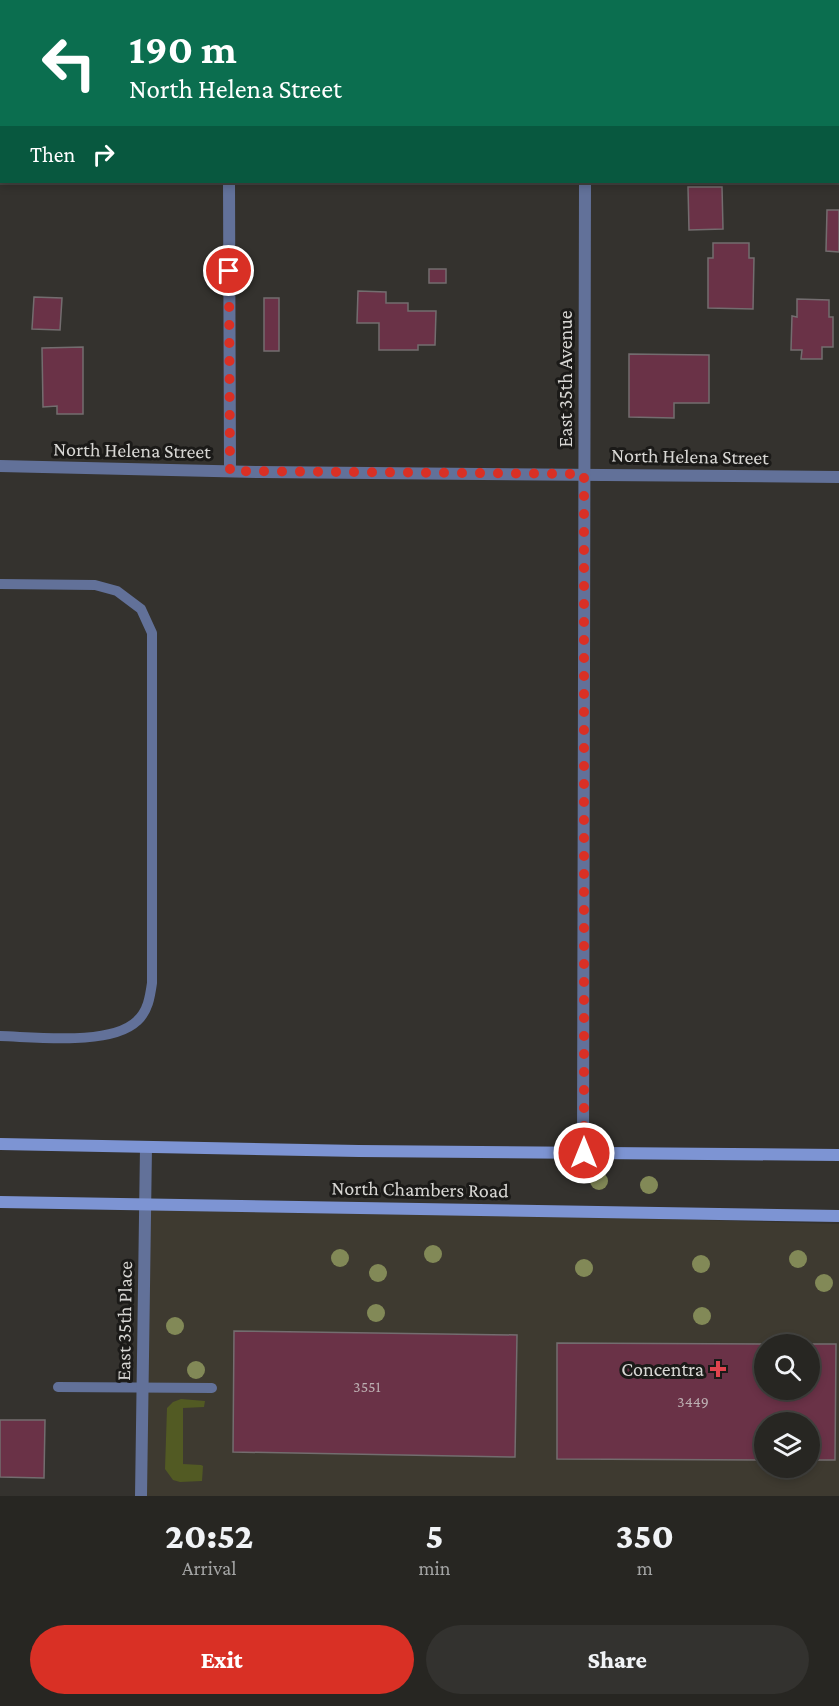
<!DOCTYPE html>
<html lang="en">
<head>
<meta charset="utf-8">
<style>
	:root { --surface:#272622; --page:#33322f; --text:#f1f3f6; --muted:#a4a5a5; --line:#434340; --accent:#d93025 }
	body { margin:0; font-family:"Crimson Pro",serif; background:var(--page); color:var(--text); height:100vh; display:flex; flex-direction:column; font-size:22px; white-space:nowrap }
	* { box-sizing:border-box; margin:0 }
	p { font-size:20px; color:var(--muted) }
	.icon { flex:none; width:33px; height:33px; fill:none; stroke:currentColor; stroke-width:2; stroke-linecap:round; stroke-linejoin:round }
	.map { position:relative; height:1496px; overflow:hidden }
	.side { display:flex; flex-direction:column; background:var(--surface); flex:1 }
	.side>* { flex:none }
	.hud { position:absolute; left:0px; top:0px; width:840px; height:183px; box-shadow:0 3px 9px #0003,0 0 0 2px var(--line); background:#0b6e4f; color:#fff; overflow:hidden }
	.controls { position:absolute; left:754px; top:1334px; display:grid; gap:12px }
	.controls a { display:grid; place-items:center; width:66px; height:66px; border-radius:50%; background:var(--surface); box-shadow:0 3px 9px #0003,0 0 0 2px var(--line); font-size:30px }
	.pin { position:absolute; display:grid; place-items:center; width:51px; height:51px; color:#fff; margin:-26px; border:3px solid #fff; border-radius:50%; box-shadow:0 2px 6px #0007 }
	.me { position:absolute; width:66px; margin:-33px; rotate:0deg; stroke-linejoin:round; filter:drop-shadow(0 0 4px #0008) }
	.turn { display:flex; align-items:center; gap:21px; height:126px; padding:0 30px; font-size:27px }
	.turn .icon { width:78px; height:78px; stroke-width:2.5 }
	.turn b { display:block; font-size:42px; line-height:51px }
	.then { display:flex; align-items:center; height:57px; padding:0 30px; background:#0003; gap:12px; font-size:22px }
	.eta { display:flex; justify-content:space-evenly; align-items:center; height:102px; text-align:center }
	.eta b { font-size:36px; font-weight:800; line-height:42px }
	.action { display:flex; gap:12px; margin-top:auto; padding:12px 30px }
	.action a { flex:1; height:69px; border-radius:36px; background:var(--accent); color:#fff; font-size:24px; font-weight:800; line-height:69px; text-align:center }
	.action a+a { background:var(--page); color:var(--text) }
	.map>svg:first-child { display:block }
</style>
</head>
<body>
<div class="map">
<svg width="839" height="1496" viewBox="0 0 839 1496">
	<rect width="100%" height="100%" fill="#34322e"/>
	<!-- built -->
	<path fill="#3e3a30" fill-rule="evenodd" d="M146 1204 839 1224V1496H141ZM765 1344H810V1389H765ZM765 1422H810V1467H765Z"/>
	<!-- green -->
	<path fill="#525a23" d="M181 1399 205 1401 204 1407 183 1408V1464L201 1465 203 1466 202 1481 180 1482 173 1480 165 1469 167 1408 173 1402Z"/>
	<!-- building -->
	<g fill="#6a3247" stroke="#736d6f" stroke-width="1.5">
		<path d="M688 187H722L723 229 689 230Z"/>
		<path d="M827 210H839V252L826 251Z"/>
		<path d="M713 243H749V258H754L753 309 708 308V258H713Z"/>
		<rect x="429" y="269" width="17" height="14"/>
		<path d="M358 291 386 292V303H408V311H436L435 345H418V350H379V323H357Z"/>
		<path d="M34 297 62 298 60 330 32 329Z"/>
		<rect x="264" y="298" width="15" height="53"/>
		<path d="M797 299 829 300V317H833V347H822V359H801L802 350H791L792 316 797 317Z"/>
		<path d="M83 347V414H57V406L43 407 42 348Z"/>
		<path d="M629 354 709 355V403H674V418L629 417Z"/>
		<path d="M234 1331 517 1335 515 1457 233 1452Z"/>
		<path d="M557 1343 766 1344 765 1389H810V1344H836L835 1460H810V1422H765V1460L557 1459Z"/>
		<path d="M0 1420H45L44 1478 0 1477Z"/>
	</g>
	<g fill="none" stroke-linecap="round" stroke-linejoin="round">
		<!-- lane -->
		<g stroke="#627199" stroke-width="10">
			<path d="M806 0V2"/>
			<path d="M0 584 95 585 117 591 141 609 152 633V983C150 997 148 1011 137 1021 111 1046 36 1037 0 1036"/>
			<path d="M58 1387 212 1388"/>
		</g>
		<!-- street -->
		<g stroke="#627199" stroke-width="12">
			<path d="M229 0V2"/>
			<path d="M586 2V0"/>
			<path d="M229 182 230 471"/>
			<path d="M0 466 259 472 839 477"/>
			<path d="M583 1153 585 182"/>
			<path d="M141 1496 146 1147"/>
		</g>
		<!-- secondary -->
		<g stroke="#7d94d3" stroke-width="12">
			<path d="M0 1144 359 1151 839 1155"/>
			<path d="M0 1202 839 1216"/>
		</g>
	</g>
	<!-- trees -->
	<g fill="#828957">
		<circle cx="599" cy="1181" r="9"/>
		<circle cx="649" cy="1185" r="9"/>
		<circle cx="433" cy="1254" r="9"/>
		<circle cx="340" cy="1258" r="9"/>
		<circle cx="798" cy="1259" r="9"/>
		<circle cx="701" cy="1264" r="9"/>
		<circle cx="584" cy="1268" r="9"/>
		<circle cx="378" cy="1273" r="9"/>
		<circle cx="824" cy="1283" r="9"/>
		<circle cx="376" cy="1313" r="9"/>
		<circle cx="702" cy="1316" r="9"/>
		<circle cx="175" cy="1326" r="9"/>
		<circle cx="196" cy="1370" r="9"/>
	</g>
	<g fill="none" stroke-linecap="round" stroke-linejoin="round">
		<!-- route -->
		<path stroke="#d93025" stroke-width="10" stroke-dasharray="0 18" d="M229 271 230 471 584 474V1153"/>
	</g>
	<!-- markers -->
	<path fill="#e0444e" stroke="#1b1a18" stroke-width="2" d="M715 1360h6v6h6v6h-6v6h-6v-6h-6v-6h6z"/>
	<g text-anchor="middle" stroke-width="6" stroke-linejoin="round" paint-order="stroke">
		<!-- number labels -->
		<g font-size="16" fill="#bcaeb1">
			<text x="367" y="1392">3551</text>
			<text x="693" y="1407">3449</text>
		</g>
		<!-- street labels -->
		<g font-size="20" fill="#d8d7d4" stroke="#1b1a18">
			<text transform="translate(565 379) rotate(-90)" y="7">East 35th Avenue</text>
			<text transform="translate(132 450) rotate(1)" y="7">North Helena Street</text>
			<text transform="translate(690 456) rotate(1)" y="7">North Helena Street</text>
			<text transform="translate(420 1189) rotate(1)" y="7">North Chambers Road</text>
			<text transform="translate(124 1321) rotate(-89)" y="7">East 35th Place</text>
		</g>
		<!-- poi labels -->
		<g font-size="20" fill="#d8d7d4" stroke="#1b1a18" text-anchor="end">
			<text x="704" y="1376">Concentra</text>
		</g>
	</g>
</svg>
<div class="controls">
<a><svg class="icon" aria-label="search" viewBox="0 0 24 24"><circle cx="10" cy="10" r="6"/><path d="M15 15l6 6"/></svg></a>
<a><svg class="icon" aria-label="layers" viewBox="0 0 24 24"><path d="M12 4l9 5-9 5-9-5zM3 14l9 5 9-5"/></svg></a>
</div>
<div class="pin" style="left:229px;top:271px;background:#d93025"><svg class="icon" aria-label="arrive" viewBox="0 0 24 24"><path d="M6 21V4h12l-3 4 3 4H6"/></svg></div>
<svg class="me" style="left:584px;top:1153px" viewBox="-20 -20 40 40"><circle r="17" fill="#d93025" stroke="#fff" stroke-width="3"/><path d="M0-11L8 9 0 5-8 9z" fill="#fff"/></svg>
<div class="hud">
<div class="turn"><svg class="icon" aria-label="left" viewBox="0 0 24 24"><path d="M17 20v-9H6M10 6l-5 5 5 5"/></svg><div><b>190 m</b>North Helena Street</div></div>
<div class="then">Then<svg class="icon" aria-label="right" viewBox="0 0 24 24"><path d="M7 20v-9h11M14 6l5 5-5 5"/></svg></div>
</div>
</div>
<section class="side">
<div class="eta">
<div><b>20:52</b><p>Arrival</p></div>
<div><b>5</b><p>min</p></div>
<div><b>350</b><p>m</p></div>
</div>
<div class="action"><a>Exit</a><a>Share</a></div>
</section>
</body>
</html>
